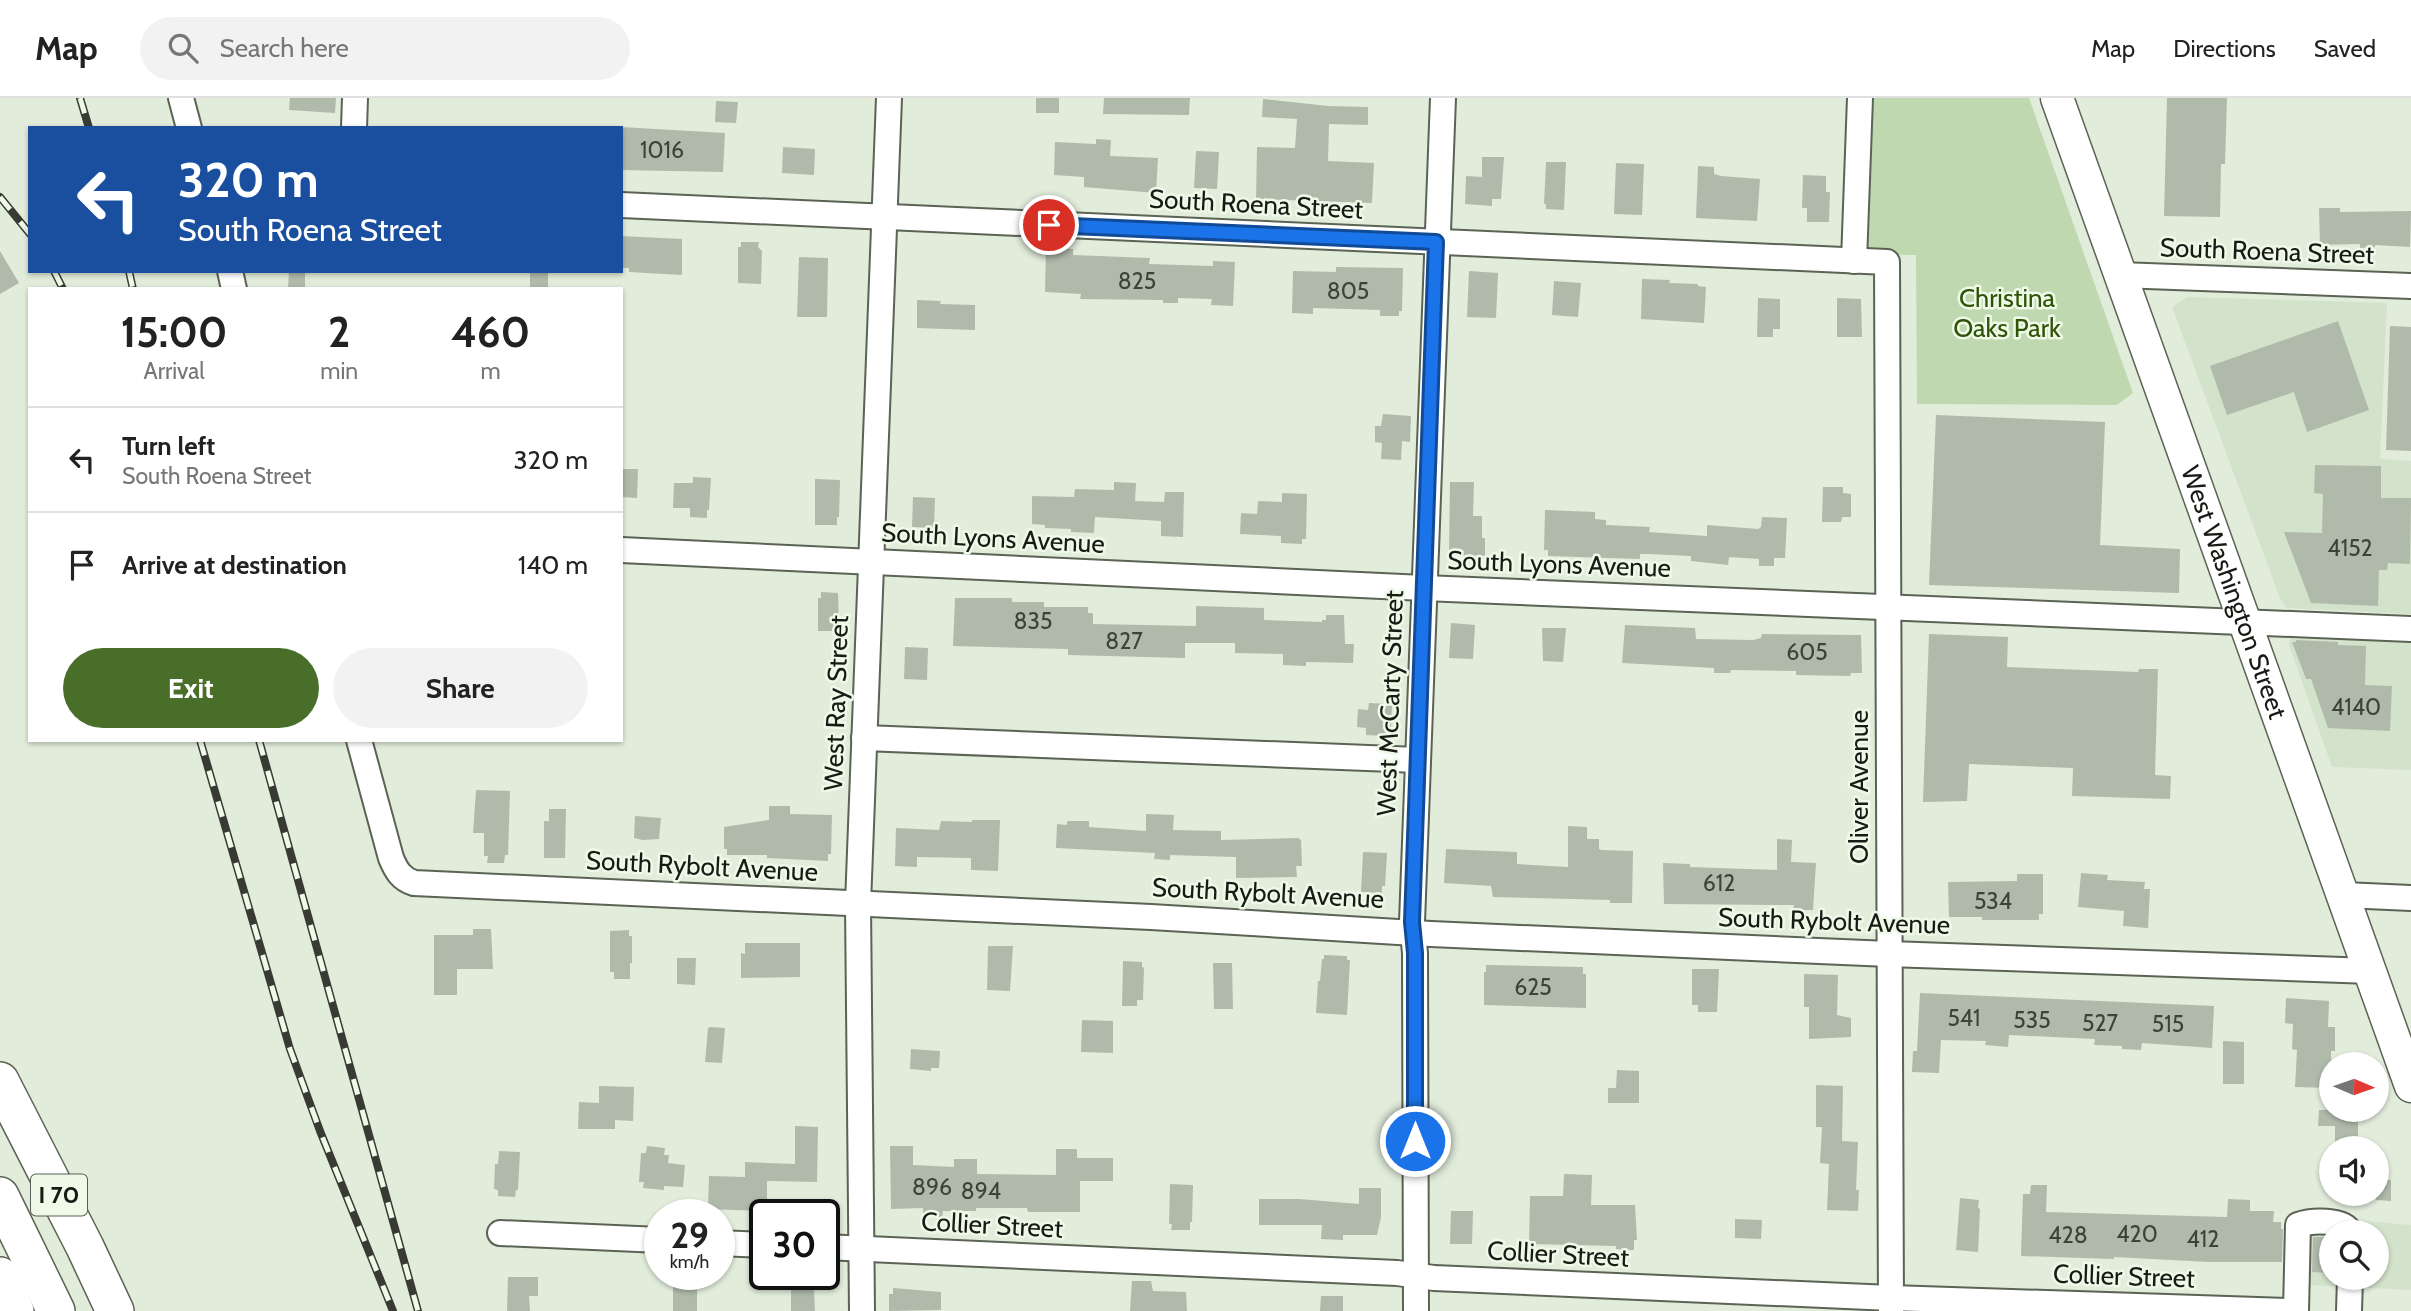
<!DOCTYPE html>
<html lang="en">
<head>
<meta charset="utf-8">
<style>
	:root { --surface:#fff; --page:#f2f2f2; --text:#222; --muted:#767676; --line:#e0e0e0; --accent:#486e29 }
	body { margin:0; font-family:Cabin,sans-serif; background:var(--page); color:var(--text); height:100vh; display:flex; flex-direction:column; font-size:26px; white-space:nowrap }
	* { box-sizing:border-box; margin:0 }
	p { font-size:23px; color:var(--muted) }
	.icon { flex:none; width:38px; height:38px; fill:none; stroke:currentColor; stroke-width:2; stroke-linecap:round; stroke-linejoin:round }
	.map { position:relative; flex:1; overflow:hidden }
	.side { position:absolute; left:28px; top:189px; width:595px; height:455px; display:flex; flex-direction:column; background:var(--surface); border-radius:0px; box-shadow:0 2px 5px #0004 }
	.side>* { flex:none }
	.guide { position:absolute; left:28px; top:28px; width:595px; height:147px; border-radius:0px; box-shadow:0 2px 5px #0004; background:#1a4fa0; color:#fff; overflow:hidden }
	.needle { width:46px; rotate:92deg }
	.fabs { position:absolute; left:2319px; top:954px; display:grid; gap:14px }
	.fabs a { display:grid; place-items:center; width:70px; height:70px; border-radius:50%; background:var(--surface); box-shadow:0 2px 5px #0004; font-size:35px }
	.speed { position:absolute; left:644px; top:1101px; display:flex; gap:14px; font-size:35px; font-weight:700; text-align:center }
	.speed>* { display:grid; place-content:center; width:91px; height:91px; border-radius:50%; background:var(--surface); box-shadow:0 2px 5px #0004; line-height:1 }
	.speed small { font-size:18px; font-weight:400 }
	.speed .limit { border:4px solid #111; border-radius:10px; background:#fff; color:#111 }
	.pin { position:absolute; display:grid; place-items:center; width:60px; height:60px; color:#fff; margin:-30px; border:4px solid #fff; border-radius:50%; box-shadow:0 2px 7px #0007 }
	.me { position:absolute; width:77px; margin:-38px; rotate:0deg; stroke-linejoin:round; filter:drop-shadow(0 0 5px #0008) }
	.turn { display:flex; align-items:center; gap:24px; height:147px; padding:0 35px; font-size:32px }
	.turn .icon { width:91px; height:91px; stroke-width:2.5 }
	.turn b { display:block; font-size:49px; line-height:60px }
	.eta { display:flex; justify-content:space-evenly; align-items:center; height:119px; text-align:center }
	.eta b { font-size:42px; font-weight:700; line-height:49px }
	.cta { display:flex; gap:14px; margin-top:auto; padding:14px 35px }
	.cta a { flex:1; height:80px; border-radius:42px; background:var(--accent); color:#fff; font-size:28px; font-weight:700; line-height:80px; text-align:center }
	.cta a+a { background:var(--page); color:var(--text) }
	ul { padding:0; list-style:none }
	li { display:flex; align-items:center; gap:21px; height:105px; padding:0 35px; border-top:2px solid var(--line) }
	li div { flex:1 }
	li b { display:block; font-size:26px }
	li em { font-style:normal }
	header { display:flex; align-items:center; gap:42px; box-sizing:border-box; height:98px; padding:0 35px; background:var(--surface); border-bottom:2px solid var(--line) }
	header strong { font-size:33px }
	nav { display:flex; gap:38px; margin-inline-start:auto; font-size:24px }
	.search { width:490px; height:63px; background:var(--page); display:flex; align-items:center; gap:18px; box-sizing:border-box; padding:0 24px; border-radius:38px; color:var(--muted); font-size:26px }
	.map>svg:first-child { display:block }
</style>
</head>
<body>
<header>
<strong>Map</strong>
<div class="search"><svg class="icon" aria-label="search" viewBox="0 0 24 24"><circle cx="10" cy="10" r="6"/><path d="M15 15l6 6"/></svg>Search here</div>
<nav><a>Map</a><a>Directions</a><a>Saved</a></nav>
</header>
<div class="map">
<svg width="2411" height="1213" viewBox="0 0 2411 1213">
	<rect width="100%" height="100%" fill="#e1ecdb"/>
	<!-- built -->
	<g fill="#d3e2ca" fill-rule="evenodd">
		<path d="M2188 199 2387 205 2380 361 2411 363V516L2286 510 2280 500 2172 209Z"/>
		<path d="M2290 540 2411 544V672L2332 669 2289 547Z"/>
		<path d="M2291 1117 2411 1127V1192L2288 1186ZM2331 1134H2376V1180H2331Z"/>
	</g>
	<!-- green -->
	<path fill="#c0d8b0" d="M1860 0H2029L2133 295 2117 307 1917 306 1916 157 1874 156 1855 139Z"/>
	<!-- building -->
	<g fill="#b0baaa">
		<path d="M290 0H336L335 15 289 12Z"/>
		<rect x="1036" y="0" width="23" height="15"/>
		<path d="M1104 0H1190L1189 17 1103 16Z"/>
		<path d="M2167 0H2227L2225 66H2221L2220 119 2164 118Z"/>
		<path d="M1263 1 1328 8 1368 9V27L1329 26 1328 63 1374 65 1372 105 1256 101 1257 49 1295 50 1297 21 1262 19Z"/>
		<path d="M716 3 738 4 736 25 715 24Z"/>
		<path d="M621 29 725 35 723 74 621 72Z"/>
		<path d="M1096 41 1111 42 1110 58 1158 60 1156 95 1084 89V79L1054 77 1055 44 1096 46Z"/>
		<path d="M783 49 815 51 814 77 782 75Z"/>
		<path d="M1196 53 1219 54 1217 91 1194 90Z"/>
		<path d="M1482 59H1504L1501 101H1492V108L1465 106 1466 78 1482 79Z"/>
		<path d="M1546 64H1566L1564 112 1546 111V106H1544Z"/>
		<path d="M1616 65 1644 66 1642 117 1614 116Z"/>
		<path d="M1698 68 1714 69V76L1721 78 1760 81 1757 123 1696 120Z"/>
		<path d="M1803 77 1826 78V94H1830L1829 124H1807V110H1802Z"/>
		<path d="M2319 110H2340V114L2411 113 2410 149 2375 147V149L2360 150V146L2320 147Z"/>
		<path d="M621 138 682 141V177L629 174V170H621Z"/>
		<path d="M741 144H759L758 149 762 153 761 186 738 185V149H741Z"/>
		<path d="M1046 150 1073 151V157L1150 160 1149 166 1213 168V163L1235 164 1233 208 1211 207 1212 201 1178 200V205H1163V202L1080 201 1081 196 1045 194Z"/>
		<path d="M0 153 19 185 0 196Z"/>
		<path d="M799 159 828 160 827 219H797Z"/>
		<path d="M1336 169 1403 170 1402 213H1399V218H1380V212L1313 210V216L1292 215 1293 173 1336 174Z"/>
		<path d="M289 173H305V191H288Z"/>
		<rect x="530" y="173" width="18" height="17"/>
		<path d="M1469 173 1498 175 1496 220 1467 219Z"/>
		<path d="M1642 181 1670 182 1669 185 1698 186V188L1706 189 1704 225 1641 221Z"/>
		<path d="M1554 183 1581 185 1578 219 1552 217Z"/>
		<path d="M1758 200 1780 201V231H1773V239H1757Z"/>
		<path d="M1837 200 1861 201 1862 239H1837Z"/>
		<path d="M917 202 941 203 940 206 975 207V232L917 230Z"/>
		<path d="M2338 223 2369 312 2307 334 2294 294 2227 317 2210 268Z"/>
		<path d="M2390 228 2411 229V353L2386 352Z"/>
		<path d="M1383 316 1411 318 1410 344 1402 343 1401 362 1381 361 1382 345 1375 344V328H1381Z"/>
		<path d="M1936 317 2105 324 2100 447 2180 451 2179 495 1929 487Z"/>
		<path d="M2315 367 2381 368V400H2411L2410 466 2388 465 2387 472H2379L2378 508 2311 505 2284 434 2322 435 2323 396 2314 395Z"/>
		<path d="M621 371H638L637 400 621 399Z"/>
		<path d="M693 379 711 380 709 412H707V420L690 419V410H673L674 385H693Z"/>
		<path d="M815 381 840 382 839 419H837V427H815Z"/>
		<path d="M1114 384 1136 385 1135 403 1164 404 1165 394H1184L1183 439 1161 438V423L1095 419 1094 435 1071 434V431L1045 430V427L1032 426V398L1074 399 1075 391 1114 392Z"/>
		<path d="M1450 384H1474L1473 418H1482V440H1485V458L1449 457Z"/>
		<path d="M1823 389H1843V395L1851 396V419H1842L1841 424H1822Z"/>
		<path d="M1282 395 1307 396 1306 441H1302V446L1281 445V438L1240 436 1241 415 1257 416 1258 403 1282 404Z"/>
		<path d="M913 399 935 400 934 430 912 429Z"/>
		<path d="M1545 412 1595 414V421L1606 422V427L1650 429 1649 434 1707 438V427L1758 431 1761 429 1762 419 1787 420 1785 460H1774V468H1759V461L1729 459 1728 467 1691 463V458L1649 456H1640V461L1548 458V452H1544Z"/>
		<path d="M821 494 838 495 839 527H837V533H818V500H821Z"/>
		<path d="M955 500H1012V504H1044V509H1088V515H1093V526L1196 528V508L1264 510V522L1322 524V522H1326V517H1344L1345 546H1354L1353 565 1306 564V568L1283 567V556L1235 555V545H1185V560L1068 557V551L953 548Z"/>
		<path d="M1451 525 1475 527 1473 561 1449 560Z"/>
		<path d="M1625 527 1695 530 1696 541 1753 542 1761 540 1762 536 1861 537 1862 575H1851L1850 578 1796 577V573L1731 572 1730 575H1714V570L1622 565Z"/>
		<path d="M1542 530H1566L1563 564 1543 563Z"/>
		<path d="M1929 536 2008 539 2007 569 2138 574 2139 571H2158L2155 677 2171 678 2170 701 2072 698 2073 670 1969 666 1967 703 1923 704Z"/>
		<path d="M2296 542 2338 544V547L2366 548 2365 587 2392 588 2390 633 2328 630 2311 581H2306L2292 544H2296Z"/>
		<path d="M905 549 928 550 927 582 904 581Z"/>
		<path d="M1369 605 1392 606 1391 631H1386V638L1366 637V630L1357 629 1358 611 1368 612Z"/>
		<path d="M476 692 510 693 508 757H505L504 765H487L488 758H484V735H473Z"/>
		<path d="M769 708H790V716L832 717 831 756H828V763L767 760V757H727V751H724V729L769 722Z"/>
		<path d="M549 711H566L565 760H544V723H549Z"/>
		<path d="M1146 716 1174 717 1173 732 1221 733V742L1298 740 1301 742 1302 768H1296L1297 779 1236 780V759L1170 757V762L1154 761 1155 755 1056 750 1057 726 1067 727V723H1089V729L1146 733Z"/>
		<path d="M635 718 661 720 659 741 643 742 634 740Z"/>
		<path d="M972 722H1000L998 773 971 772V760L917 759V769L895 768 896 730 939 732 941 723 972 724Z"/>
		<path d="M1568 728 1587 729V741H1599V751L1601 752 1633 753 1632 805H1610V802L1493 799 1491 788 1444 785 1446 751 1517 754V766L1568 769Z"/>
		<path d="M1777 741 1792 742 1791 764 1816 765 1813 812H1793L1794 807 1664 806 1663 765 1690 766V769L1777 772Z"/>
		<path d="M1363 754 1387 755 1385 788H1382V795L1361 794Z"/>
		<path d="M2081 775 2108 777 2107 782 2145 784 2144 791H2150L2148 830 2123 828 2124 813 2078 809Z"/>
		<path d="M2017 776H2043V816H2039V822H1982V819H1949L1948 784 2017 783Z"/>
		<path d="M473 831H491L493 871H457V897H434V837H473Z"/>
		<path d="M629 832V838H632V865H630V881H614V874H610V833Z"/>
		<path d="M745 845H800V879L741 880V855L745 856Z"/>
		<path d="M988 848H1013L1010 893 987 892Z"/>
		<path d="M1324 857 1347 858V862H1350L1347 917 1316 915 1318 883H1320L1322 861H1324Z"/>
		<path d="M677 860H696L695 887 677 886Z"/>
		<path d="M1123 863 1142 864V869L1144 870 1143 902H1137V908H1122Z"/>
		<path d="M1213 865H1232L1233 911H1214Z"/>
		<path d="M1486 867 1583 869V876H1586V910L1484 907V874H1486Z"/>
		<path d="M1692 871H1719L1717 914H1698V907H1692Z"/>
		<path d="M1804 876 1838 877 1837 917 1851 920V939L1809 941V909H1804Z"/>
		<path d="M1920 895 2214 908 2212 950 2142 945 2141 952 2122 951V948L2094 947 2095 941 2009 937 2008 949 1985 947 1986 943 1941 942 1939 975 1912 974 1913 953H1917Z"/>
		<path d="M2286 900 2329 903 2328 929H2335V953H2331V990L2295 989 2297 952 2292 951 2293 926 2285 925Z"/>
		<path d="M1082 922 1113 923V955L1081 954Z"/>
		<path d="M710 929 725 930 722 965 705 964 708 930Z"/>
		<path d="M2223 943 2244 944V986H2223Z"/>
		<path d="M911 951 940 953 939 970H931V973L910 971Z"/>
		<path d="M1617 972 1639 973V1005H1608V990H1616Z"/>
		<path d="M1816 987 1843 988 1842 1043 1858 1044 1856 1092H1859L1858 1113 1827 1112 1829 1066 1820 1065 1822 1029H1816Z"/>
		<path d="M599 988 634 989 633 1023 615 1022V1031H578L579 1004 599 1005Z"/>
		<path d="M2319 1012H2358V1050H2335V1028H2318Z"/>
		<path d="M795 1028 818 1029 817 1084 767 1083V1109H761L762 1113 708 1111 709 1078 745 1079V1064L795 1066Z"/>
		<path d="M647 1048 665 1050 664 1057H669L668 1065 685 1067 683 1089 664 1088V1092L643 1090 644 1084H639L641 1055H646Z"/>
		<path d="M890 1048H913V1067L954 1069V1061H977V1076L1056 1077V1051H1077V1060H1113V1083H1080V1114H1028L1027 1110H976V1113H943L942 1119H923V1110L891 1111Z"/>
		<path d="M499 1053 520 1054 518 1092H516L515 1099 498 1098V1092L494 1091 495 1066H498Z"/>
		<path d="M1564 1076 1592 1077 1591 1107H1635L1637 1142H1634V1152L1616 1151V1148L1529 1146 1530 1098H1563Z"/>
		<path d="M2376 1082H2391V1103L2376 1102Z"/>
		<path d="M1170 1086 1193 1087 1192 1124H1190V1132H1171L1172 1126H1169Z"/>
		<path d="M2031 1087H2047L2046 1114 2227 1119 2228 1101 2250 1102V1113H2274L2273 1124H2281V1131H2283L2282 1164H2209L2114 1159V1161L2021 1158 2023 1096H2030Z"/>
		<path d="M1359 1090H1381V1119L1377 1137H1343V1142L1321 1141 1322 1127H1259V1101H1299L1359 1106Z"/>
		<path d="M1960 1100 1979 1102 1978 1110 1980 1111 1978 1154 1956 1152Z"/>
		<path d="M1451 1113H1473L1472 1146H1450Z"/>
		<path d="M1735 1121 1762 1122 1761 1141 1735 1140Z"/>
		<path d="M2313 1139H2331V1175L2312 1174Z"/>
		<path d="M508 1179H538V1198H529L530 1213H507Z"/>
		<path d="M1132 1183H1151L1153 1193 1186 1194 1187 1213H1130Z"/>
		<path d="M673 1184 697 1185V1213H673Z"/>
		<path d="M893 1190 941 1194V1212L889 1213V1196H893Z"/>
		<path d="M814 1191 815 1213H791V1192Z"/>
		<path d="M1321 1198H1343V1213H1320Z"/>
	</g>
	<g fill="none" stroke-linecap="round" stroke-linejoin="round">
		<!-- minor casing -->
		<g stroke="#5a6354" stroke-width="28">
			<g id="minor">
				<path d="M181 0 189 30"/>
				<path d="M354 30 355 0"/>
				<path d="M621 107 1887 164 1891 1213"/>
				<path d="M1854 163 1860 0"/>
				<path d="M230 173 234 191"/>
				<path d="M2120 177 2411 188"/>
				<path d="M621 452 1424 490 2411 531"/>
				<path d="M864 640 1418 662"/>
				<path d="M359 642 391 760C396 772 401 781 414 785L1151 819 1431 836 1889 856 2371 873"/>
				<path d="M2344 797 2411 800"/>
				<path d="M500 1135 660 1142"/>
				<path d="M719 1145 765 1147"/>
				<path d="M824 1149 1397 1175 1434 1180 1891 1200 2290 1213"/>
				<path d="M862 1213 858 806 889 0"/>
				<path d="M1416 1213 1415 855 1412 824 1443 0"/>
				<path d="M2296 1213 2298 1127C2312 1122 2343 1121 2350 1134"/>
				<path d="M2349 1213 2350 1180"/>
			</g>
		</g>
		<!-- major casing -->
		<g stroke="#5a6354" stroke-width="35">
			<g id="major">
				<path id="s1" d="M2057 0 2411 988"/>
			</g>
		</g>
		<!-- highway casing -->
		<g stroke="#5a6354" stroke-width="40">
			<g id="highway">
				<path d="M0 983 85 1149 115 1213"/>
				<path d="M0 1098 56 1213"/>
				<path d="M0 1178 15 1213"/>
			</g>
		</g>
		<!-- minor -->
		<use href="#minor" stroke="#fff" stroke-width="24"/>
		<!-- major -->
		<use href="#major" stroke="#fff" stroke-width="32"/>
		<!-- highway -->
		<use href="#highway" stroke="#fff" stroke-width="37"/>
		<!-- rail casing -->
		<g stroke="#373b33" stroke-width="8">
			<g id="rail">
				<path d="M80 0 89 30"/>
				<path d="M0 99 30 136"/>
				<path d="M54 173 63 191"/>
				<path d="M129 173 133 191"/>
				<path d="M200 642 290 951 320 1033 393 1213"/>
				<path d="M259 642 418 1213"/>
			</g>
		</g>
		<!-- rail -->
		<use href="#rail" stroke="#eff9e8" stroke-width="5" stroke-dasharray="16" stroke-linecap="butt"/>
	</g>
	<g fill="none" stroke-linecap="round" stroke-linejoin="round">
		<!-- route casing -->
		<g stroke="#114b97" stroke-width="18">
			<path id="route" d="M1049 127 1436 144 1412 824 1415 855V1043"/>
		</g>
		<!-- route -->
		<use href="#route" stroke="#1a73e8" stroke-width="12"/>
	</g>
	<g text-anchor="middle" stroke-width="5" stroke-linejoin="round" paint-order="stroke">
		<!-- number labels -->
		<g font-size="23" fill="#3e433a">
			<text x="662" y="60">1016</text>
			<text x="1137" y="191">825</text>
			<text x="1348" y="201">805</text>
			<text x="2350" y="458">4152</text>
			<text x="1033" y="531">835</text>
			<text x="1124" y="551">827</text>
			<text x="1807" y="562">605</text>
			<text x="2356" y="617">4140</text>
			<text x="1719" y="793">612</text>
			<text x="1993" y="811">534</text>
			<text x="1533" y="897">625</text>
			<text x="1964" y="928">541</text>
			<text x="2032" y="930">535</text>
			<text x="2100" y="933">527</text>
			<text x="2168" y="934">515</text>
			<text x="932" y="1097">896</text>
			<text x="981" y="1101">894</text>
			<text x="2137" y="1144">420</text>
			<text x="2068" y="1145">428</text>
			<text x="2203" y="1149">412</text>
		</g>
		<!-- shield labels -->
		<rect fill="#eff9e8" stroke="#585e54" stroke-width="2" x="31" y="1076.5" width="56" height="41" rx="5"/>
		<g font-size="24" font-weight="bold" fill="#181b15">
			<text x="59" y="1105">I 70</text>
		</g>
		<!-- street labels -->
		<g font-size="26" fill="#181b15" stroke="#eff9e8">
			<text transform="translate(1256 106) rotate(3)" y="9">South Roena Street</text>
			<text transform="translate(2267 153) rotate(2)" y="9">South Roena Street</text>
			<text transform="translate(993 440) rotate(3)" y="9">South Lyons Avenue</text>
			<text transform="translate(1559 466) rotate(2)" y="9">South Lyons Avenue</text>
			<text dy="9" stroke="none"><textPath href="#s1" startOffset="525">West Washington Street</textPath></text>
			<text transform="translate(836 605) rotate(-88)" y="9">West Ray Street</text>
			<text transform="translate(1390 605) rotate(-88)" y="9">West McCarty Street</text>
			<text transform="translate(1859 689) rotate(-90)" y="9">Oliver Avenue</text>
			<text transform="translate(702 768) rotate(3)" y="9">South Rybolt Avenue</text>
			<text transform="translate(1268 795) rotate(3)" y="9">South Rybolt Avenue</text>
			<text transform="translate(1834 823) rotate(2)" y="9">South Rybolt Avenue</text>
			<text transform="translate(992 1127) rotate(3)" y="9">Collier Street</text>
			<text transform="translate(1558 1156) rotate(3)" y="9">Collier Street</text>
			<text transform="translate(2124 1178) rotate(2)" y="9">Collier Street</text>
		</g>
		<!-- park labels -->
		<g font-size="26" fill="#2f5408" stroke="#eff9e8">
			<text x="2007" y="209">Christina<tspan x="2007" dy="30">Oaks Park</tspan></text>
		</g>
	</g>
</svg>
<div class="fabs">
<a><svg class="needle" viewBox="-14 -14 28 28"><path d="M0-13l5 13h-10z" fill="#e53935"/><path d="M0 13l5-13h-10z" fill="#767676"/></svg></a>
<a><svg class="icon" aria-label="sound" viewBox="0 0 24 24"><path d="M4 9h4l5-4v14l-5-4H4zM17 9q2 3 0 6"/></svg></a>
<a><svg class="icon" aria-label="search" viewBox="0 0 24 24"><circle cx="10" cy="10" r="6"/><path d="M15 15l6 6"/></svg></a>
</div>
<div class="speed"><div>29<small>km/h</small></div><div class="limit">30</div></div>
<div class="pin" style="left:1049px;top:127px;background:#d93025"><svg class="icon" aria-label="arrive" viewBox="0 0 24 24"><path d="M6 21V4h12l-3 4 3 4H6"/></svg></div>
<svg class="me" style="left:1415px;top:1043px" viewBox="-20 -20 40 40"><circle r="17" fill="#1a73e8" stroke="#fff" stroke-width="3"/><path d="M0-11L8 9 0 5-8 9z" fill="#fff"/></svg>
<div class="guide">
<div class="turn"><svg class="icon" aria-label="left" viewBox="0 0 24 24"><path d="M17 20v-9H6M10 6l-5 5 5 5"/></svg><div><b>320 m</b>South Roena Street</div></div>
</div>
<section class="side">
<div class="eta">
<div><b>15:00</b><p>Arrival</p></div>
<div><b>2</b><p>min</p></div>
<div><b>460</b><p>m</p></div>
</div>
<ul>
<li><svg class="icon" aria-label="left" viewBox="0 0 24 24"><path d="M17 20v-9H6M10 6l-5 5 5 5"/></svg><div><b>Turn left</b><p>South Roena Street</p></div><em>320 m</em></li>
<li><svg class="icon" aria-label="arrive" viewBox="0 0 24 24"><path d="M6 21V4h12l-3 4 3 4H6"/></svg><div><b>Arrive at destination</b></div><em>140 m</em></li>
</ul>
<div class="cta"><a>Exit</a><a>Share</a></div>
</section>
</div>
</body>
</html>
